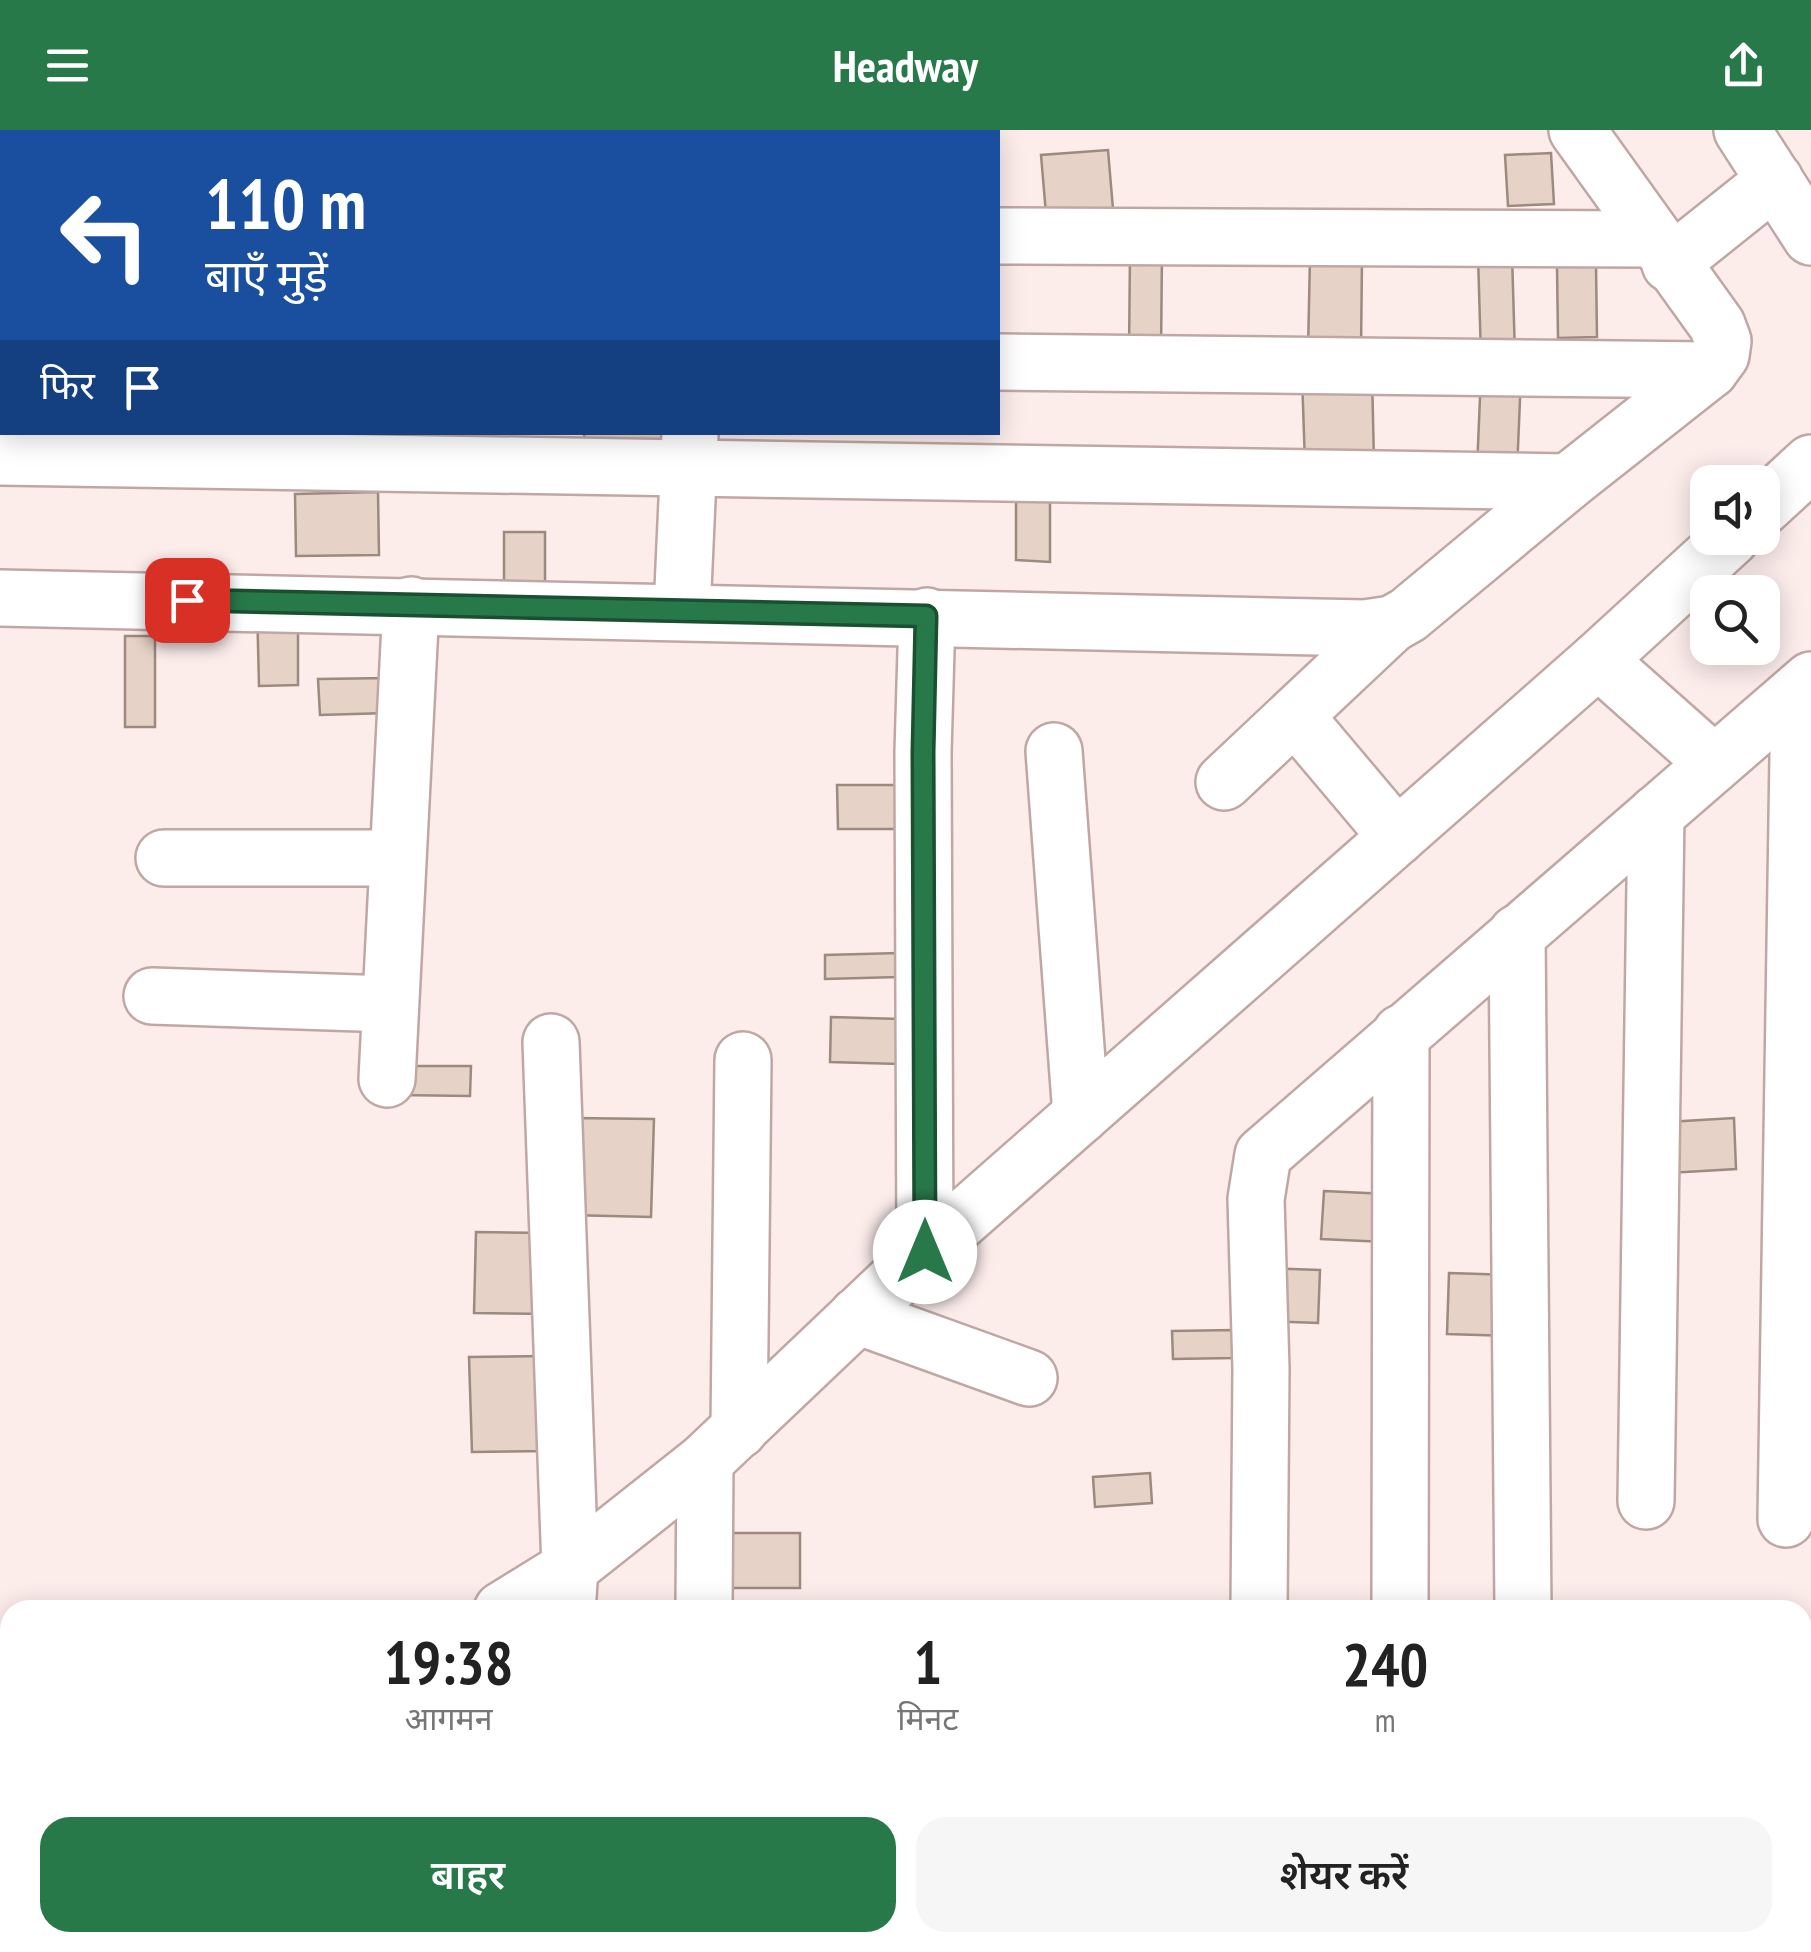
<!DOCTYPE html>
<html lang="hi">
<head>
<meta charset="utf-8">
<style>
	:root { --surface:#fff; --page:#f6f6f6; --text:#222; --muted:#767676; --accent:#28794a }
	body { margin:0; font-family:"PT Sans Narrow","Noto Sans Devanagari",sans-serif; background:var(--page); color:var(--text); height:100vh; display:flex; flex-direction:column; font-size:38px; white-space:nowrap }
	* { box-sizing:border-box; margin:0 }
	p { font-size:32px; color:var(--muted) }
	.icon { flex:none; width:55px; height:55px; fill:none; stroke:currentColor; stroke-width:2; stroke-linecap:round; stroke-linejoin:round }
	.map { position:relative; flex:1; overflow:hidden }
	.side { position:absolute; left:0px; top:1470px; width:1812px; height:352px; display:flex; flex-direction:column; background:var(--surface); border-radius:30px 30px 0 0; box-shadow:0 5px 25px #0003 }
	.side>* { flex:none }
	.banner { position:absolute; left:0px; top:0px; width:1000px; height:305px; box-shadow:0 5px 25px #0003; background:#1a4fa0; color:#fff; overflow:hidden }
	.tools { position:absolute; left:1690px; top:335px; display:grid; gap:20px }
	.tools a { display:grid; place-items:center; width:90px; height:90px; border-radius:20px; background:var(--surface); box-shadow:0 5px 25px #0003; font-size:50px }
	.pin { position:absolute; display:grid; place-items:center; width:85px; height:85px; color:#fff; margin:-42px; border-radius:20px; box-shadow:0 5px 15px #0006 }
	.me { position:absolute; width:110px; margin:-55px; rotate:0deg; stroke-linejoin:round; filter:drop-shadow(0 0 8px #0008) }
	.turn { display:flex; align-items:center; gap:35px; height:210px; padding:0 40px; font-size:45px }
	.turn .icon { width:130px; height:130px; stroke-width:2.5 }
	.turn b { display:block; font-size:70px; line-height:85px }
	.then { display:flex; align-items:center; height:95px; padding:0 40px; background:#0003; gap:20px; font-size:38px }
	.eta { display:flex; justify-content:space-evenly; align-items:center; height:170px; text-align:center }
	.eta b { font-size:60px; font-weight:600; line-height:70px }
	.primary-button { display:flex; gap:20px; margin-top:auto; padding:20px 40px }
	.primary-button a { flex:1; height:115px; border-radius:30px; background:var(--accent); color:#fff; font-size:40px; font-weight:600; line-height:115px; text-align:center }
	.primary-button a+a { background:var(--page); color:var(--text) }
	header { display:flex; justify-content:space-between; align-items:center; height:130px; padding:0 40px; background:var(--accent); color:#fff; font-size:45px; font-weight:600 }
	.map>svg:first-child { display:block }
</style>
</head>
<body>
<header><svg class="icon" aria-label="menu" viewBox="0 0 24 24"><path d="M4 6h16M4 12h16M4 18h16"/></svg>Headway<svg class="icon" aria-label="share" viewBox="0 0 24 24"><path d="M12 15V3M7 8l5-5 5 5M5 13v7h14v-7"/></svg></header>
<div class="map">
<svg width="1811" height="1822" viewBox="0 0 1811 1822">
	<rect width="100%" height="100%" fill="#fcedeb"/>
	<!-- building -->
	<g fill="#e6d2c6" stroke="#9c8a7e" stroke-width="2.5">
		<path d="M1108 20 1113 79 1046 84 1041 25Z"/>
		<path d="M1551 23 1554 74 1508 76 1505 25Z"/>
		<path d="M1130 122H1162L1161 224H1129Z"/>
		<path d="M1512 125 1515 225 1481 227 1478 126Z"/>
		<path d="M1310 127 1362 128 1361 222 1308 221Z"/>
		<path d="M1596 136 1597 207 1558 208 1557 137Z"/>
		<path d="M1481 244 1521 246 1517 341 1477 339Z"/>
		<path d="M1372 245 1374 332 1305 334 1302 246Z"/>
		<path d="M584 302H681V324L585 326Z"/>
		<path d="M378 362 379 425 296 426 295 364Z"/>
		<path d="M1016 370 1050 371V432L1016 430Z"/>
		<rect x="504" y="402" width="41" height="60"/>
		<path d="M257 475H298V555L259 556Z"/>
		<rect x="125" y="506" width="30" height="91"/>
		<path d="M388 548V583L320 585 318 549Z"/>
		<path d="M837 655H909V699H838Z"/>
		<path d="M898 823V847L825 849V825Z"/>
		<path d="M831 887 900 889 899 934 830 932Z"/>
		<path d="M397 936H471L470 966 396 965Z"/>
		<path d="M572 988 654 989 651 1087 569 1085Z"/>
		<path d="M1734 988 1736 1039 1669 1043 1667 992Z"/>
		<path d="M1324 1061 1387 1064 1385 1112 1321 1109Z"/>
		<path d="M476 1102 552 1103 551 1184 474 1183Z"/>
		<path d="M1263 1138 1320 1140 1318 1193 1261 1191Z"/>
		<path d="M1449 1143 1512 1145 1510 1206 1447 1204Z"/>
		<path d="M1234 1200V1228L1173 1229 1172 1201Z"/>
		<path d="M545 1226 548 1321 472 1322 469 1227Z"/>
		<path d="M1150 1343 1152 1373 1095 1377 1093 1347Z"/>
		<rect x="718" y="1403" width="82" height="55"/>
	</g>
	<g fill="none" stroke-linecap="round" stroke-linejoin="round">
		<!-- minor casing -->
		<g stroke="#bfa8a4" stroke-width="60">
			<g id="minor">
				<path d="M1742 0 1811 107"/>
				<path d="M0 101H2"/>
				<path d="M998 106 1653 109"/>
				<path d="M1670 134 1775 50"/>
				<path d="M998 232 1710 240"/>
				<path d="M0 327 1568 352"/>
				<path d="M1762 378 1811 333"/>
				<path d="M0 468 1365 498 1392 494 1408 485 1568 352 1710 240 1721 225 1723 211 1717 195 1577 0"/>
				<path d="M682 481 690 304"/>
				<path d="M1598 530 1714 633"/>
				<path d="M1295 586 1397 707"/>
				<path d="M1054 621 1081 985"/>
				<path d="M1224 652 1392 494"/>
				<path d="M164 728H397"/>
				<path d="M1517 803 1523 1480"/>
				<path d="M152 866 390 874"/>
				<path d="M551 912 570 1438 568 1467"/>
				<path d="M387 949 411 475"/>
				<path d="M925 1122 923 622 927 486"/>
				<path d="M857 1186 1029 1248"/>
				<path d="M739 1300 743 930"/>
				<path d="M1646 1371 1656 684"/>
				<path d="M1786 1389 1799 561"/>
				<path d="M502 1480 570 1438 705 1331 925 1122 1598 530 1731 408"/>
				<path d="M704 1480 705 1331"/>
				<path d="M1259 1480 1261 1239 1256 1069 1263 1025 1811 550"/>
				<path d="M1400 1480 1401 903"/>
				<path d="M107 1822 115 1812"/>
				<path d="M547 1822 548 1812"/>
				<path d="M704 1822V1812"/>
			</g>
		</g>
		<!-- minor -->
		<use href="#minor" stroke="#fff" stroke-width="55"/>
	</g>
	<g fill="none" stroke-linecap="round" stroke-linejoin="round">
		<!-- route casing -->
		<g stroke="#1a4f30" stroke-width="25">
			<path id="route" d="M187 470 926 486 923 622 925 1122"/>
		</g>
		<!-- route -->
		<use href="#route" stroke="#28794a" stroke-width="18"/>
	</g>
</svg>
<div class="tools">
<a><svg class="icon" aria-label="sound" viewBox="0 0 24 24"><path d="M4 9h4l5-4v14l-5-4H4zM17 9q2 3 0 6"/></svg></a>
<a><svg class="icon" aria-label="search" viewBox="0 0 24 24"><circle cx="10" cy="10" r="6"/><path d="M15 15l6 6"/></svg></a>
</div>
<div class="pin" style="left:187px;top:470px;background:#d93025"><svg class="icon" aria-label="arrive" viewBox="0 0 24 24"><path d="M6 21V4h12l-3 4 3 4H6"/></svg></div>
<svg class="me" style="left:925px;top:1122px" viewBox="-20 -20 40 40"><circle r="19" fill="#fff"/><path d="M0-13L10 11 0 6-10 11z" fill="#28794a"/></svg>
<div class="banner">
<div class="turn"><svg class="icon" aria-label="left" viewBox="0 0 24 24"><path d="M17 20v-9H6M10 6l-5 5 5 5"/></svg><div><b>110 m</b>बाएँ मुड़ें</div></div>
<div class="then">फिर<svg class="icon" aria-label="arrive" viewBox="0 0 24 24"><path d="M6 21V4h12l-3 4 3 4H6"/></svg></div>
</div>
<section class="side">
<div class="eta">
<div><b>19:38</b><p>आगमन</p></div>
<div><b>1</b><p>मिनट</p></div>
<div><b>240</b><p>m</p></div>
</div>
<div class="primary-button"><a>बाहर</a><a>शेयर करें</a></div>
</section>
</div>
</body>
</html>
